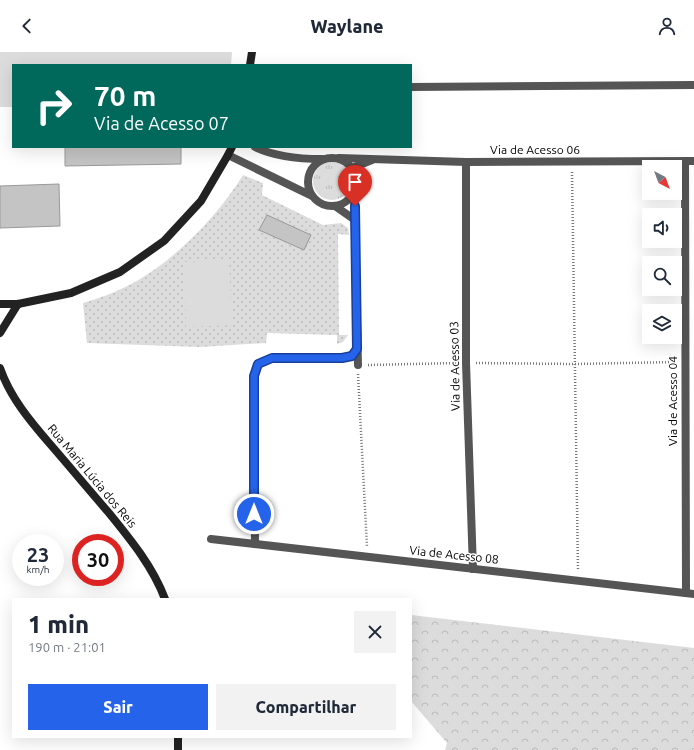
<!DOCTYPE html>
<html lang="pt">
<head>
<meta charset="utf-8">
<style>
	:root { --surface:#fff; --page:#f2f2f3; --text:#1f2937; --muted:#747a83; --accent:#2563eb }
	body { margin:0; font-family:Ubuntu,sans-serif; background:var(--page); color:var(--text); height:100vh; display:flex; flex-direction:column; font-size:15px; white-space:nowrap }
	* { box-sizing:border-box; margin:0 }
	p { font-size:13px; color:var(--muted) }
	.icon { flex:none; width:22px; height:22px; fill:none; stroke:currentColor; stroke-width:2; stroke-linecap:round; stroke-linejoin:round }
	.map { position:relative; flex:1; overflow:hidden }
	.drawer { position:absolute; left:12px; top:546px; width:400px; height:140px; display:flex; flex-direction:column; background:var(--surface); border-radius:0px; box-shadow:0 4px 16px #0002 }
	.drawer>* { flex:none }
	.banner { position:absolute; left:12px; top:12px; width:400px; height:84px; border-radius:0px; box-shadow:0 4px 16px #0002; background:#00695c; color:#fff; overflow:hidden }
	.needle { width:26px; rotate:139deg }
	.tools { position:absolute; left:642px; top:108px; display:grid; gap:8px }
	.tools a { display:grid; place-items:center; width:40px; height:40px; border-radius:0px; background:var(--surface); box-shadow:0 4px 16px #0002; font-size:20px }
	.speed { position:absolute; left:12px; top:482px; display:flex; gap:8px; font-size:20px; font-weight:700; text-align:center }
	.speed>* { display:grid; place-content:center; width:52px; height:52px; border-radius:50%; background:var(--surface); box-shadow:0 4px 16px #0002; line-height:1 }
	.speed small { font-size:10px; font-weight:400 }
	.speed .limit { border:6px solid #d22; background:#fff; color:#111 }
	.pin { position:absolute; display:grid; place-items:center; width:34px; height:34px; color:#fff; margin:-41px -17px; border-radius:50% 50% 50% 0; rotate:-45deg; box-shadow:0 0 4px #0007 }
	.pin .icon { rotate:45deg }
	.me { position:absolute; width:44px; margin:-22px; rotate:0deg; stroke-linejoin:round; filter:drop-shadow(0 0 3px #0008) }
	.turn { display:flex; align-items:center; gap:14px; height:84px; padding:0 16px; font-size:18px }
	.turn .icon { width:52px; height:52px; stroke-width:2.5 }
	.turn b { display:block; font-size:28px; line-height:34px }
	.round { display:grid; place-items:center; flex:none; width:42px; height:42px; border-radius:0px; background:var(--page) }
	.overview { display:flex; align-items:center; justify-content:space-between; height:68px; padding:0 16px }
	h1 { font-size:24px; font-weight:800; line-height:30px }
	.action { display:flex; gap:8px; margin-top:auto; padding:8px 16px }
	.action a { flex:1; height:46px; border-radius:0px; background:var(--accent); color:#fff; font-size:16px; font-weight:800; line-height:46px; text-align:center }
	.action a+a { background:var(--page); color:var(--text) }
	header { display:flex; justify-content:space-between; align-items:center; height:52px; padding:0 16px; background:var(--surface); font-size:18px; font-weight:800 }
	.map>svg:first-child { display:block }
</style>
</head>
<body>
<header><svg class="icon" aria-label="back" viewBox="0 0 24 24"><path d="M15 5l-7 7 7 7"/></svg>Waylane<svg class="icon" aria-label="person" viewBox="0 0 24 24"><circle cx="12" cy="8" r="4"/><path d="M4 21q1-7 8-7t8 7"/></svg></header>
<div class="map">
<svg width="694" height="698" viewBox="0 0 694 698">
	<defs>
		<pattern id="grass-tufts" width="24" height="20" patternUnits="userSpaceOnUse"><rect width="24" height="20" fill="#dcdcdc"/><path d="M3 7l-1-3M5 7V3M7 7l1-3M15 17l-1-3M17 17v-4M19 17l1-3" fill="none" stroke="#bbb"/></pattern>
		<pattern id="forest-crowns" width="20" height="18" patternUnits="userSpaceOnUse"><rect width="20" height="18" fill="#dcdcdc"/><path d="M2 6a3 3 0 1 1 6 0M12 15a3 3 0 1 1 6 0" fill="none" stroke="#bbb"/></pattern>
		<pattern id="park-dots" width="8" height="8" patternUnits="userSpaceOnUse"><rect width="8" height="8" fill="#dcdcdc"/><path d="M2 2h.1M6 6h.1" fill="none" stroke="#bbb" stroke-width="1.8" stroke-linecap="round"/></pattern>
	</defs>
	<rect width="100%" height="100%" fill="#fff"/>
	<!-- grass -->
	<circle fill="url(#grass-tufts)" cx="332" cy="129" r="19"/>
	<!-- forest -->
	<path fill="url(#forest-crowns)" d="M411 563 694 596V698H445L447 691 411 649Z"/>
	<!-- park -->
	<path fill="url(#park-dots)" d="M243 123 263 131 262 143 323 173 341 171 348 176 349 183 338 182 339 283H348L343 290 337 292V283L267 281 266 291 200 295 87 291 83 251C103 245 122 238 140 227 179 204 219 162 243 123Z"/>
	<!-- garden -->
	<g fill="#dcdcdc">
		<path d="M0 0H232L231 13H13V55H0Z"/>
		<path d="M229 208 232 273 186 275 184 210Z"/>
	</g>
	<!-- building -->
	<g fill="#c4c4c4" stroke="#999">
		<path d="M65 95H181V112L65 114Z"/>
		<path d="M59 132 60 174 0 176V134Z"/>
		<path d="M267 163 311 183 304 198 259 178Z"/>
	</g>
	<g fill="none" stroke-linecap="round" stroke-linejoin="round">
		<!-- path -->
		<g stroke="#777" stroke-width="2.5" stroke-dasharray="1 2" stroke-linecap="butt">
			<path d="M572 120 578 519"/>
			<path d="M476 311 575 312 675 310"/>
			<path d="M368 313 457 311"/>
			<path d="M358 322 367 495"/>
		</g>
		<!-- street -->
		<g stroke="#555" stroke-width="8">
			<path d="M411 35 694 33"/>
			<path d="M255 95C276 105 299 107 322 107"/>
			<path d="M228 103 312 144"/>
			<circle cx="332" cy="130" r="24"/>
			<path d="M339 106 466 110 694 109"/>
			<path d="M685 109 686 541"/>
			<path d="M466 110V311L473 517"/>
			<path d="M352 116 372 108"/>
			<path d="M354 139 358 313"/>
			<path d="M335 154 355 168"/>
			<path d="M211 487 694 542"/>
			<path d="M255 492 254 324 258 312 272 306H342L352 303 357 297"/>
		</g>
		<!-- secondary -->
		<g stroke="#222" stroke-width="8">
			<path d="M250 13 252 0"/>
			<path d="M0 252H18L71 241 120 220 164 189 201 149 228 103 232 95"/>
			<path d="M0 281 18 252"/>
			<path d="M0 316C10 345 30 369 50 392 70 415 89 438 109 461 131 488 153 515 165 547"/>
			<path d="M178 685V698"/>
		</g>
	</g>
	<g fill="none" stroke-linecap="round" stroke-linejoin="round">
		<!-- route casing -->
		<g stroke="#184099" stroke-width="10">
			<path id="route" d="M254 462V324L258 312 272 306H342L352 304 357 297 355 154"/>
		</g>
		<!-- route -->
		<use href="#route" stroke="#2563eb" stroke-width="7"/>
	</g>
	<g text-anchor="middle" stroke-width="3" stroke-linejoin="round" paint-order="stroke">
		<!-- street labels -->
		<g font-size="12" fill="#000" stroke="#fff">
			<text x="535" y="102">Via de Acesso 06</text>
			<text transform="translate(455 314) rotate(-91)" y="4">Via de Acesso 03</text>
			<text transform="translate(673 349) rotate(-90)" y="4">Via de Acesso 04</text>
			<text transform="translate(92 424) rotate(50)" y="4">Rua Maria Lúcia dos Reis</text>
			<text transform="translate(454 503) rotate(6)" y="4">Via de Acesso 08</text>
		</g>
	</g>
</svg>
<div class="tools">
<a><svg class="needle" viewBox="-14 -14 28 28"><path d="M0-13l5 13h-10z" fill="#e53935"/><path d="M0 13l5-13h-10z" fill="#747a83"/></svg></a>
<a><svg class="icon" aria-label="sound" viewBox="0 0 24 24"><path d="M4 9h4l5-4v14l-5-4H4zM17 9q2 3 0 6"/></svg></a>
<a><svg class="icon" aria-label="search" viewBox="0 0 24 24"><circle cx="10" cy="10" r="6"/><path d="M15 15l6 6"/></svg></a>
<a><svg class="icon" aria-label="layers" viewBox="0 0 24 24"><path d="M12 4l9 5-9 5-9-5zM3 14l9 5 9-5"/></svg></a>
</div>
<div class="speed"><div>23<small>km/h</small></div><div class="limit">30</div></div>
<div class="pin" style="left:355px;top:154px;background:#d93025"><svg class="icon" aria-label="arrive" viewBox="0 0 24 24"><path d="M6 21V4h12l-3 4 3 4H6"/></svg></div>
<svg class="me" style="left:254px;top:462px" viewBox="-20 -20 40 40"><circle r="17" fill="#2563eb" stroke="#fff" stroke-width="3"/><path d="M0-11L8 9 0 5-8 9z" fill="#fff"/></svg>
<div class="banner">
<div class="turn"><svg class="icon" aria-label="right" viewBox="0 0 24 24"><path d="M7 20v-9h11M14 6l5 5-5 5"/></svg><div><b>70 m</b>Via de Acesso 07</div></div>
</div>
<section class="drawer">
<div class="overview"><div><h1>1 min</h1><p>190 m · 21:01</p></div><a class="round"><svg class="icon" aria-label="close" viewBox="0 0 24 24"><path d="M6 6l12 12M18 6L6 18"/></svg></a></div>
<div class="action"><a>Sair</a><a>Compartilhar</a></div>
</section>
</div>
</body>
</html>
